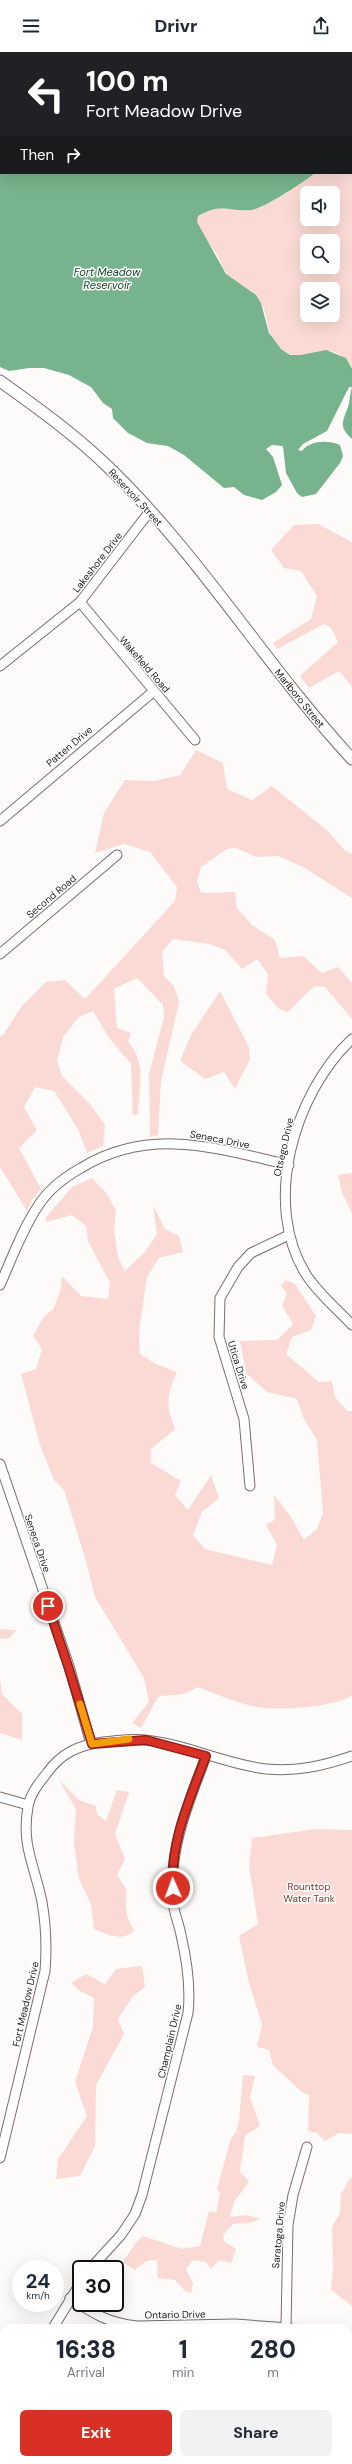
<!DOCTYPE html>
<html lang="en">
<head>
<meta charset="utf-8">
<style>
	:root { --surface:#fff; --page:#f2f2f3; --text:#1f2937; --muted:#747a83; --accent:#d93025 }
	body { margin:0; font-family:"DM Sans",sans-serif; background:var(--page); color:var(--text); height:100vh; display:flex; flex-direction:column; font-size:15px; white-space:nowrap }
	* { box-sizing:border-box; margin:0 }
	p { font-size:13px; color:var(--muted) }
	.icon { flex:none; width:22px; height:22px; fill:none; stroke:currentColor; stroke-width:2; stroke-linecap:round; stroke-linejoin:round }
	.map { position:relative; flex:1; overflow:hidden }
	.drawer { position:absolute; left:0px; top:2272px; width:352px; height:140px; display:flex; flex-direction:column; background:var(--surface); border-radius:12px 12px 0 0; box-shadow:0 4px 16px #0002 }
	.drawer>* { flex:none }
	.guide { position:absolute; left:0px; top:0px; width:352px; height:122px; box-shadow:0 4px 16px #0002; background:#202124; color:#fff; overflow:hidden }
	.tools { position:absolute; left:300px; top:134px; display:grid; gap:8px }
	.tools a { display:grid; place-items:center; width:40px; height:40px; border-radius:6px; background:var(--surface); box-shadow:0 4px 16px #0002; font-size:20px }
	.speed { position:absolute; left:12px; top:2208px; display:flex; gap:8px; font-size:20px; font-weight:700; text-align:center }
	.speed>* { display:grid; place-content:center; width:52px; height:52px; border-radius:50%; background:var(--surface); box-shadow:0 4px 16px #0002; line-height:1 }
	.speed small { font-size:10px; font-weight:400 }
	.speed .limit { border:2px solid #111; border-radius:6px; background:#fff; color:#111 }
	.pin { position:absolute; display:grid; place-items:center; width:34px; height:34px; color:#fff; margin:-17px; border:2px solid #fff; border-radius:50%; box-shadow:0 1px 4px #0007 }
	.me { position:absolute; width:44px; margin:-22px; rotate:358deg; stroke-linejoin:round; filter:drop-shadow(0 0 3px #0008) }
	.turn { display:flex; align-items:center; gap:14px; height:84px; padding:0 20px; font-size:18px }
	.turn .icon { width:52px; height:52px; stroke-width:2.5 }
	.turn b { display:block; font-size:28px; line-height:34px }
	.then { display:flex; align-items:center; height:38px; padding:0 20px; background:#0003; gap:8px; font-size:15px }
	.eta { display:flex; justify-content:space-evenly; align-items:center; height:68px; text-align:center }
	.eta b { font-size:24px; font-weight:800; line-height:28px }
	.action { display:flex; gap:8px; margin-top:auto; padding:8px 20px }
	.action a { flex:1; height:46px; border-radius:6px; background:var(--accent); color:#fff; font-size:16px; font-weight:800; line-height:46px; text-align:center }
	.action a+a { background:var(--page); color:var(--text) }
	header { display:flex; justify-content:space-between; align-items:center; height:52px; padding:0 20px; background:var(--surface); font-size:18px; font-weight:800 }
	.map>svg:first-child { display:block }
</style>
</head>
<body>
<header><svg class="icon" aria-label="menu" viewBox="0 0 24 24"><path d="M4 6h16M4 12h16M4 18h16"/></svg>Drivr<svg class="icon" aria-label="share" viewBox="0 0 24 24"><path d="M12 15V3M7 8l5-5 5 5M5 13v7h14v-7"/></svg></header>
<div class="map">
<svg width="352" height="2412" viewBox="0 0 352 2412">
	<rect width="100%" height="100%" fill="#fdfafa"/>
	<!-- green -->
	<g fill="#fbdad5" fill-rule="evenodd">
		<path d="M333 0H352V317C332 282 316 311 290 302 264 293 271 266 260 249 252 236 237 234 227 223 223 217 220 208 216 201 209 191 202 182 197 170L198 164C222 150 228 160 252 158 264 156 306 130 315 121H351V1ZM307 141H333V167H307ZM307 189H333V215H307ZM307 237H333V263H307Z"/>
		<path d="M318 472 352 490V635L339 619 309 636 300 624 338 590 331 576 324 572 277 597 273 591 311 567 317 544 301 519 284 516 271 498 294 473Z"/>
		<path d="M196 698 223 711 227 737 252 748 272 734 330 781 345 799 352 802V846L303 815 278 804 256 805 236 796 227 797 201 815 197 829 201 841 235 840 237 856 252 873 275 888 280 906 303 904 322 921 338 915 352 931V967L325 935 314 934 288 960 279 957 266 942 268 922 257 907 242 917 225 898 209 892 173 887 162 900 164 924 174 934 179 950 161 1029 158 1083 150 1085 149 1022 164 965 163 953 137 926 114 937 117 976 131 981 128 990C147 1011 139 1036 138 1062L133 1064 131 1012 109 986 93 959 79 965 63 985 57 1009 62 1024 90 1052 105 1073 103 1094 87 1101 78 1077 54 1039 35 1035 24 1055 37 1078 19 1096 41 1137 32 1148 27 1159 0 1115V984L3 983 22 954 46 930 65 928 85 947 175 849 177 835 150 800 124 792 95 801 104 761 125 728 154 729 180 723Z"/>
		<path d="M220 939 249 995 250 1007 235 1037 224 1020 205 1027 180 1009 191 983Z"/>
		<path d="M352 1121V1161L342 1141 338 1123Z"/>
		<path d="M92 1126 106 1141 116 1158 114 1179 118 1205 125 1219 145 1200 157 1182 153 1153 165 1177 179 1184 183 1200 159 1206 147 1225 139 1279 140 1302 156 1312 177 1320C166 1344 166 1353 175 1377L151 1397V1411L181 1429 175 1443 188 1458 211 1423 219 1446 202 1460 193 1483 205 1497 272 1513 277 1493 266 1473 275 1468 274 1443 291 1465 304 1488 317 1477 323 1461 317 1388 304 1367 297 1347 267 1340 246 1321 240 1289 277 1288 293 1272 282 1254 287 1241 281 1234 286 1228 295 1232 316 1264 311 1278 292 1285 286 1302 319 1330 332 1329 335 1345 347 1359H352V1643C337 1655 284 1658 265 1656 242 1654 218 1642 197 1635 181 1646 176 1641 158 1645L141 1676 132 1671 149 1650 144 1626 95 1545 85 1506 64 1438 54 1428 40 1393 21 1322 36 1317 42 1297 33 1284 43 1266 54 1256 61 1236 62 1224 81 1244 108 1247 110 1231 88 1189 86 1174 72 1163 47 1170 46 1165 72 1135Z"/>
		<path d="M0 1577 16 1578 10 1586 0 1587Z"/>
		<path d="M0 1627 2 1642 22 1662V1688L0 1681Z"/>
		<path d="M59 1728 79 1748 96 1754 97 1762 106 1769 117 1738 129 1740 115 1782 125 1807 117 1823 127 1838C124 1854 126 1865 134 1879 121 1890 108 1883 94 1877L91 1852 79 1827 74 1790 76 1757Z"/>
		<path d="M316 1777 352 1778V2082L339 2081 325 2089 317 2081 308 2079 309 2043 302 2040 273 2013 269 1998 257 1995 262 1972 249 1931 239 1884 258 1872 249 1814 252 1786Z"/>
		<path d="M142 1914 145 1935 133 1944 118 1967 124 1982 96 2033 95 2094 80 2124 56 2127 58 2107 87 2064 75 2030 93 1975 94 1946 80 1939 71 1931 86 1922 105 1932 116 1917Z"/>
		<path d="M243 2023 255 2024 250 2045 260 2074 245 2084 240 2119 249 2130 234 2150 230 2165 246 2163 260 2167 249 2171 233 2172 223 2183 224 2189 236 2197 231 2211 219 2208 211 2217 206 2210 193 2208 186 2217 193 2231 191 2241 185 2239 175 2228 158 2226 157 2208 146 2209 135 2218 123 2210 136 2190 143 2184 182 2197 200 2194 209 2159 216 2161 220 2141 217 2137 231 2086 236 2080 239 2069Z"/>
		<path d="M350 2126H352V2254L331 2238 333 2216 332 2175 340 2161 341 2142Z"/>
		<path d="M348 2368 352 2373V2412H314L305 2408H348Z"/>
		<path d="M225 2408H254V2412H222Z"/>
	</g>
	<!-- water -->
	<path fill="#77b38c" d="M0 0H333L1 1V121H315C306 129 264 156 252 158 228 160 222 150 198 164L197 170 226 222 256 243 261 251 269 281 281 297 290 303H301L326 298 346 306 352 317V387C338 375 343 369 348 355 350 348 350 342 352 335H349L327 379 303 392 298 398 302 399C310 388 328 388 340 393L343 404 340 411 316 442 302 445 297 441 286 421 283 394 272 393 266 397 273 405 282 433 276 440 262 448 244 443 234 435 224 436 184 403 168 394 147 391 128 381 113 366 112 357 103 351 91 335 69 323 44 316H29L9 319 0 315Z"/>
	<g fill="none" stroke-linecap="round" stroke-linejoin="round">
		<!-- minor casing -->
		<g stroke="#7a6d6c" stroke-width="11">
			<g id="minor">
				<path d="M80 550 195 688"/>
				<path d="M0 614 80 550 150 459"/>
				<path d="M0 769 154 639"/>
				<path d="M0 902 117 803"/>
				<path d="M352 987C294 1041 261 1153 307 1224 319 1242 337 1257 352 1273"/>
				<path d="M0 1233C12 1206 22 1178 38 1154 48 1138 65 1125 81 1116 150 1074 216 1096 289 1113"/>
				<path d="M0 1412 69 1614 91 1692"/>
				<path d="M250 1434 244 1367 219 1285 220 1246 238 1215 251 1201 289 1183"/>
				<path d="M0 1745 28 1753"/>
				<path d="M0 2106 45 1919C47 1895 46 1873 42 1850 35 1814 21 1794 28 1755 30 1742 39 1731 47 1721 61 1701 79 1693 103 1690 117 1689 131 1686 145 1688 186 1692 224 1712 266 1717 296 1720 323 1714 352 1704"/>
				<path d="M90 2217 121 2183 135 2162 142 2143 188 1961C191 1934 187 1909 181 1883 179 1872 174 1861 173 1850 168 1798 188 1752 206 1704"/>
				<path d="M70 2246C94 2262 108 2271 137 2274L235 2272 289 2276"/>
				<path d="M286 2275 288 2173 293 2143 307 2095"/>
				<path d="M53 2276 81 2230"/>
				<path d="M348 2312 352 2315"/>
				<path d="M19 2412 20 2408"/>
				<path d="M170 2412 171 2408"/>
			</g>
		</g>
		<!-- tertiary casing -->
		<g stroke="#7a6d6c" stroke-width="13">
			<path id="tertiary" d="M0 329C36 355 73 381 105 412 198 500 265 613 352 707"/>
		</g>
		<!-- minor -->
		<use href="#minor" stroke="#fff" stroke-width="9"/>
		<!-- tertiary -->
		<use href="#tertiary" stroke="#fff" stroke-width="11"/>
	</g>
	<g fill="none" stroke-linecap="round" stroke-linejoin="round">
		<!-- route casing -->
		<g stroke="#8d1f18" stroke-width="10">
			<path id="route" d="M48 1554 68 1614 92 1692 146 1688 206 1704C190 1747 170 1789 173 1836"/>
		</g>
		<!-- route -->
		<use href="#route" stroke="#d93025" stroke-width="7"/>
		<!-- slow -->
		<path stroke="#f59e0b" stroke-width="7" d="M80 1652 92 1692 129 1687"/>
	</g>
	<g text-anchor="middle" stroke-width="3" stroke-linejoin="round" paint-order="stroke">
		<!-- street labels -->
		<g font-size="10" fill="#1f1b1a" stroke="#fff">
			<text transform="translate(136 445) rotate(47)" y="4">Reservoir Street</text>
			<text transform="translate(97 510) rotate(-52)" y="4">Lakeshore Drive</text>
			<text transform="translate(145 612) rotate(49)" y="4">Wakefield Road</text>
			<text transform="translate(300 646) rotate(51)" y="4">Marlboro Street</text>
			<text transform="translate(69 694) rotate(-40)" y="4">Patten Drive</text>
			<text transform="translate(51 844) rotate(-40)" y="4">Second Road</text>
			<text transform="translate(220 1087) rotate(11)" y="4">Seneca Drive</text>
			<text transform="translate(283 1095) rotate(-77)" y="4">Otsego Drive</text>
			<text transform="translate(239 1313) rotate(73)" y="4">Utica Drive</text>
			<text transform="translate(38 1491) rotate(71)" y="4">Seneca Drive</text>
			<text transform="translate(25 1952) rotate(-77)" y="4">Fort Meadow Drive</text>
			<text transform="translate(169 1989) rotate(-77)" y="4">Champlain Drive</text>
			<text transform="translate(278 2183) rotate(-85)" y="4">Saratoga Drive</text>
			<text transform="translate(175 2262) rotate(-1)" y="4">Ontario Drive</text>
		</g>
		<!-- park labels -->
		<g font-size="10" fill="#83312b" stroke="#fff">
			<text x="309" y="1838">Rounttop<tspan x="309" dy="12">Water Tank</tspan></text>
		</g>
		<!-- water labels -->
		<g font-size="11" font-style="italic" fill="#17462b" stroke="#fff">
			<text x="107" y="224">Fort Meadow<tspan x="107" dy="13">Reservoir</tspan></text>
		</g>
	</g>
</svg>
<div class="tools">
<a><svg class="icon" aria-label="sound" viewBox="0 0 24 24"><path d="M4 9h4l5-4v14l-5-4H4zM17 9q2 3 0 6"/></svg></a>
<a><svg class="icon" aria-label="search" viewBox="0 0 24 24"><circle cx="10" cy="10" r="6"/><path d="M15 15l6 6"/></svg></a>
<a><svg class="icon" aria-label="layers" viewBox="0 0 24 24"><path d="M12 4l9 5-9 5-9-5zM3 14l9 5 9-5"/></svg></a>
</div>
<div class="speed"><div>24<small>km/h</small></div><div class="limit">30</div></div>
<div class="pin" style="left:48px;top:1554px;background:#d93025"><svg class="icon" aria-label="arrive" viewBox="0 0 24 24"><path d="M6 21V4h12l-3 4 3 4H6"/></svg></div>
<svg class="me" style="left:173px;top:1836px" viewBox="-20 -20 40 40"><circle r="17" fill="#d93025" stroke="#fff" stroke-width="3"/><path d="M0-11L8 9 0 5-8 9z" fill="#fff"/></svg>
<div class="guide">
<div class="turn"><svg class="icon" aria-label="left" viewBox="0 0 24 24"><path d="M17 20v-9H6M10 6l-5 5 5 5"/></svg><div><b>100 m</b>Fort Meadow Drive</div></div>
<div class="then">Then<svg class="icon" aria-label="right" viewBox="0 0 24 24"><path d="M7 20v-9h11M14 6l5 5-5 5"/></svg></div>
</div>
<section class="drawer">
<div class="eta">
<div><b>16:38</b><p>Arrival</p></div>
<div><b>1</b><p>min</p></div>
<div><b>280</b><p>m</p></div>
</div>
<div class="action"><a>Exit</a><a>Share</a></div>
</section>
</div>
</body>
</html>
